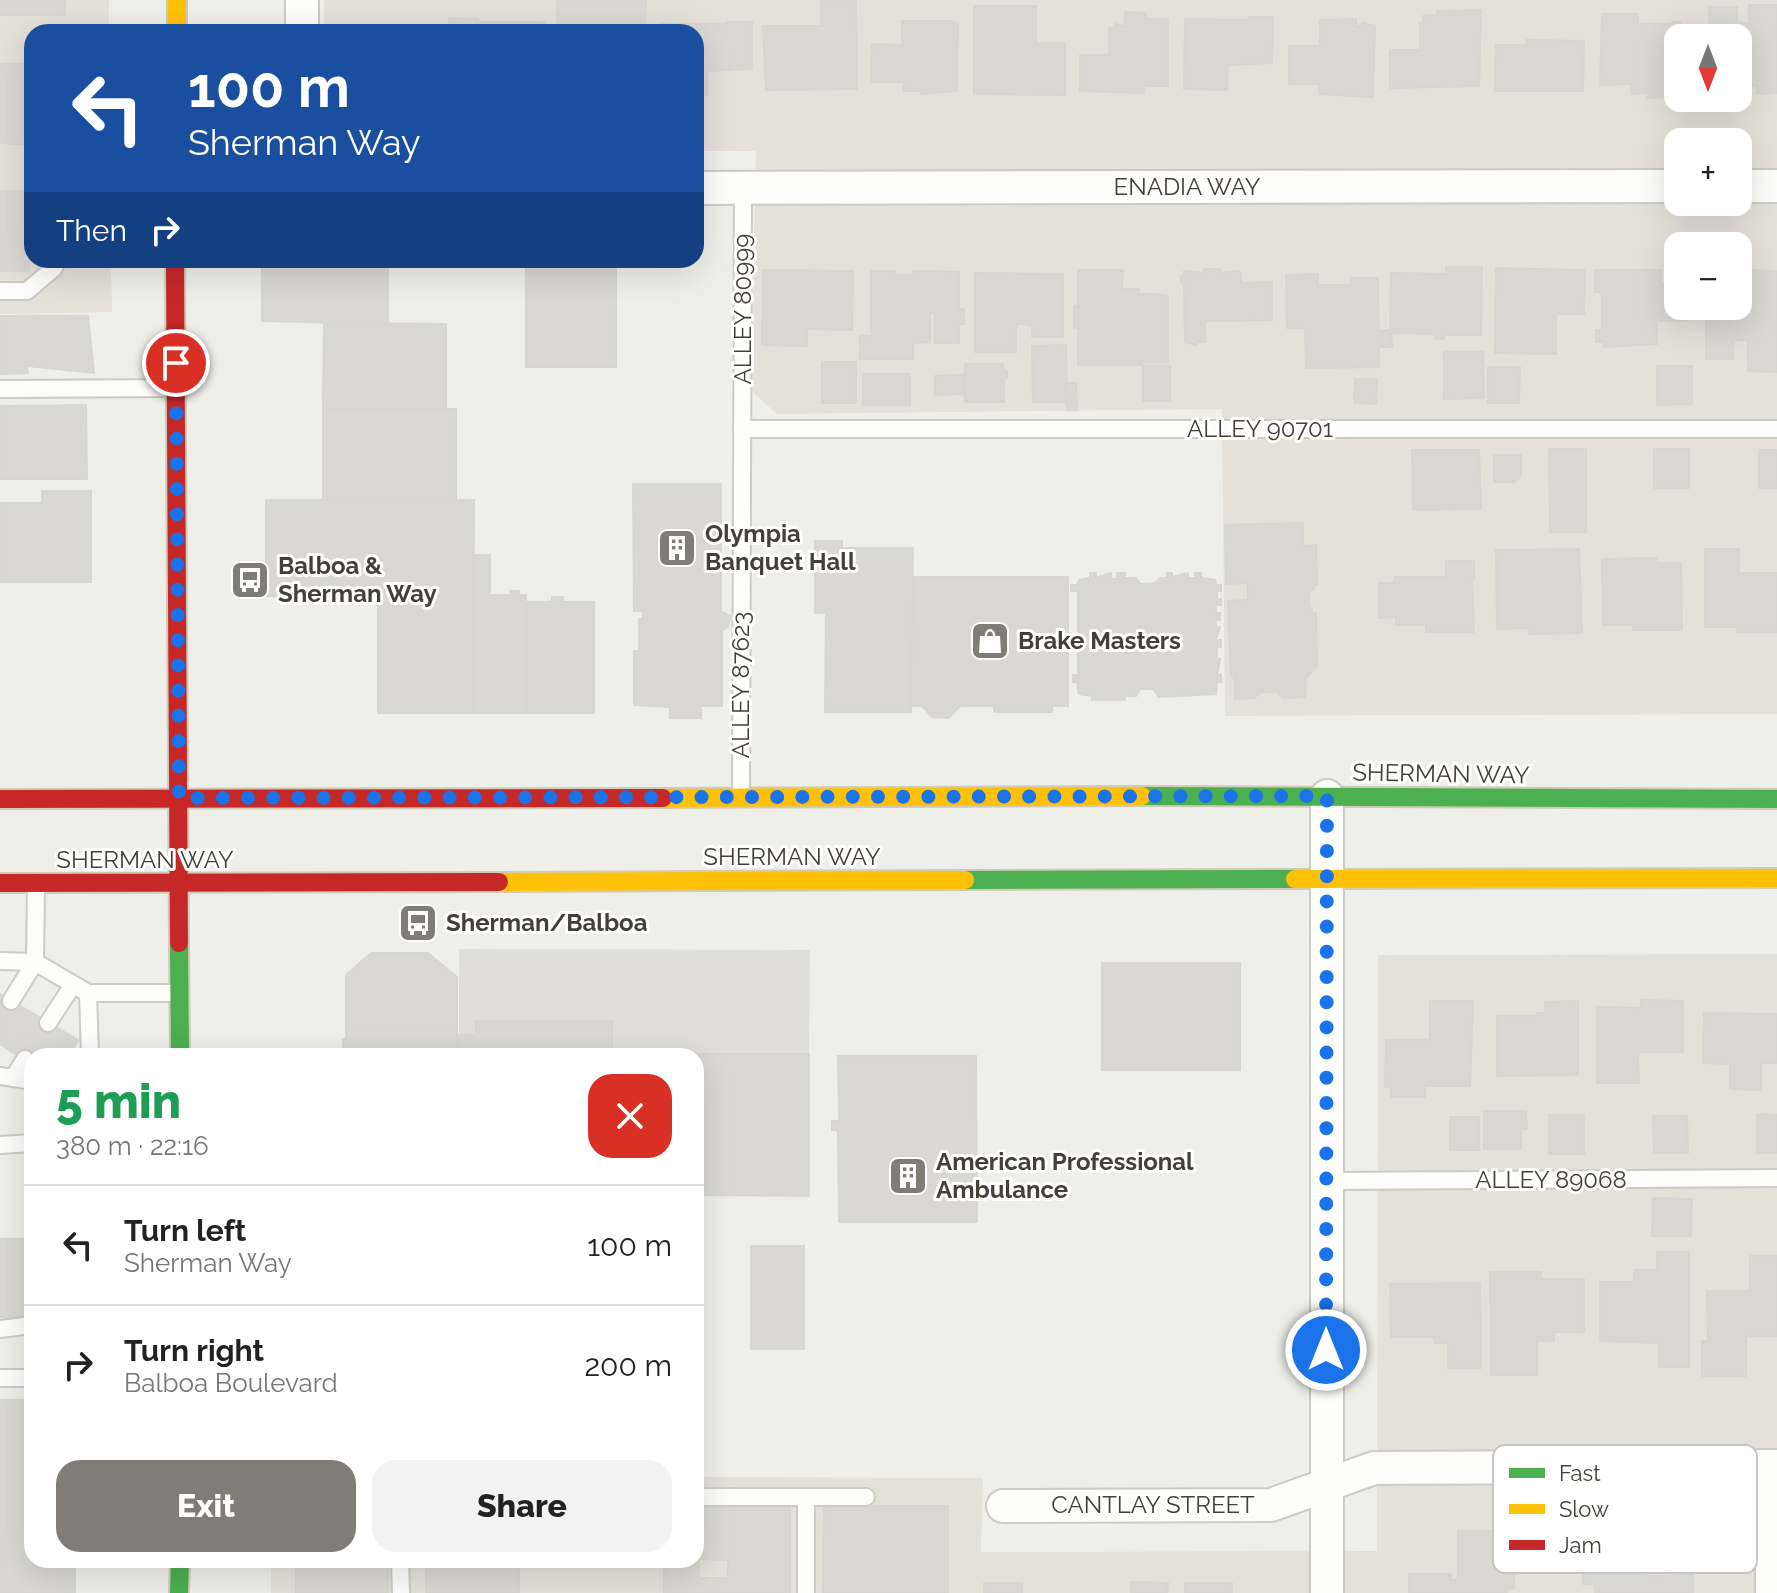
<!DOCTYPE html>
<html lang="en">
<head>
<meta charset="utf-8">
<style>
	:root { --surface:#fff; --page:#f2f2f2; --text:#222; --muted:#767676; --line:#e0e0e0; --accent:#807d76 }
	body { margin:0; font-family:Raleway,sans-serif; background:var(--page); color:var(--text); height:100vh; display:flex; flex-direction:column; font-size:30px; white-space:nowrap }
	* { box-sizing:border-box; margin:0 }
	p { font-size:26px; color:var(--muted) }
	.icon { flex:none; width:44px; height:44px; fill:none; stroke:currentColor; stroke-width:2; stroke-linecap:round; stroke-linejoin:round }
	.map { position:relative; flex:1; overflow:hidden }
	.side { position:absolute; left:24px; top:1048px; width:680px; height:520px; display:flex; flex-direction:column; background:var(--surface); border-radius:24px; box-shadow:0 8px 32px #0002 }
	.side>* { flex:none }
	.guide { position:absolute; left:24px; top:24px; width:680px; height:244px; border-radius:24px; box-shadow:0 8px 32px #0002; background:#1a4fa0; color:#fff; overflow:hidden }
	.needle { width:52px; rotate:180deg }
	.tools { position:absolute; left:1664px; top:24px; display:grid; gap:16px }
	.tools a { display:grid; place-items:center; width:88px; height:88px; border-radius:16px; background:var(--surface); box-shadow:0 8px 32px #0002; font-size:40px }
	.pin { position:absolute; display:grid; place-items:center; width:68px; height:68px; color:#fff; margin:-34px; border:4px solid #fff; border-radius:50%; box-shadow:0 2px 8px #0007 }
	.me { position:absolute; width:88px; margin:-44px; rotate:0deg; stroke-linejoin:round; filter:drop-shadow(0 0 6px #0008) }
	.turn { display:flex; align-items:center; gap:28px; height:168px; padding:0 32px; font-size:36px }
	.turn .icon { width:104px; height:104px; stroke-width:2.5 }
	.turn b { display:block; font-size:56px; line-height:68px }
	.then { display:flex; align-items:center; height:76px; padding:0 32px; background:#0003; gap:16px; font-size:30px }
	.round { display:grid; place-items:center; flex:none; width:84px; height:84px; border-radius:24px; background:var(--page) }
	.headline { display:flex; align-items:center; justify-content:space-between; height:136px; padding:0 32px }
	h1 { font-size:48px; font-weight:800; line-height:60px; color:#1e9e55 }
	.button { display:flex; gap:16px; margin-top:auto; padding:16px 32px }
	.button a { flex:1; height:92px; border-radius:24px; background:var(--accent); color:#fff; font-size:32px; font-weight:800; line-height:92px; text-align:center }
	.button a+a { background:var(--page); color:var(--text) }
	ul { padding:0; list-style:none }
	li { display:flex; align-items:center; gap:24px; height:120px; padding:0 32px; border-top:2px solid var(--line) }
	li div { flex:1 }
	li b { display:block; font-size:30px }
	li em { font-style:normal }
	.map>svg:first-child { display:block }
</style>
</head>
<body>
<div class="map">
<svg width="1777" height="1593" viewBox="0 0 1777 1593">
	<rect width="100%" height="100%" fill="#efefea"/>
	<!-- residential -->
	<g fill="#e3e1d8" fill-rule="evenodd">
		<path d="M0 0H109V32H32V260H111L112 312 0 314Z"/>
		<path d="M324 0H1777V714L1225 716 1222 409 777 414 751 391 756 151H696V32H324ZM1678 38H1738V98H1678ZM1678 142H1738V202H1678ZM1678 246H1738V306H1678Z"/>
		<path d="M1777 954V1593H271V1560H696V1477L983 1478 981 1552 1377 1551 1378 955Z"/>
	</g>
	<!-- parking -->
	<path fill="#dfdeda" d="M459 949 810 950 809 1054 612 1053 611 1021H477L476 1035H459Z"/>
	<!-- building -->
	<g fill="#d9d8d3" stroke="#d8d6d0" stroke-width="2" fill-rule="evenodd">
		<rect x="0" y="0" width="65" height="15"/>
		<path d="M557 0 646 1 645 27H648V32H557Z"/>
		<path d="M821 0H856L857 89 766 90 763 26H821Z"/>
		<path d="M1749 5H1777V93L1757 94V86H1738V38H1709V7H1737V22L1749 25Z"/>
		<path d="M974 6H1036V43H1065V95L974 94Z"/>
		<path d="M1481 10 1479 86 1390 88V50H1420V23H1423V16L1437 15V11Z"/>
		<path d="M1125 12 1146 13V19H1168V86H1144V93L1080 91V55H1109V28H1115V24L1124 27Z"/>
		<path d="M1602 14H1638V24H1674L1673 22H1680V25H1687V38H1678V93H1666V97L1648 98V93L1631 94V84L1600 85Z"/>
		<path d="M1249 17H1273L1272 63 1228 65 1227 90 1184 89 1185 19 1249 20Z"/>
		<path d="M449 18 478 19V22H544V32H449Z"/>
		<path d="M1356 19V26H1362V23L1375 26 1373 97 1319 94V84H1289V46H1320V20Z"/>
		<path d="M902 21H950L958 23 957 91 921 94V91H904V82H871L872 44 902 45Z"/>
		<path d="M727 22H752V69L707 71V95H696V32H661V24H727Z"/>
		<path d="M1526 40 1584 41 1583 91H1495L1496 45H1526Z"/>
		<path d="M0 64H32V145L0 143Z"/>
		<path d="M0 191H30L29 271H0Z"/>
		<path d="M262 260H388V324L262 321Z"/>
		<rect x="526" y="260" width="90" height="107"/>
		<path d="M1446 267H1482L1481 335H1444V339H1435V334L1391 333 1392 347H1381V330H1390L1391 273 1446 274Z"/>
		<path d="M1496 268 1585 270 1584 314H1556V354L1495 353Z"/>
		<path d="M1204 269H1221V273L1238 271 1241 273V283L1272 282V320L1205 321V342H1196V345L1185 342 1184 282H1181V276H1184V271L1204 273Z"/>
		<path d="M763 270 853 271 852 330 807 329V346L762 345Z"/>
		<path d="M1078 270H1123L1122 289H1139V294H1146V296L1148 293 1168 296V362H1142V365H1078V328H1074V306H1078Z"/>
		<path d="M1595 270H1661V284H1678V306H1688V321H1657V344L1604 347V342H1596V330H1602V292H1595Z"/>
		<path d="M1749 270 1777 271V372L1748 371V340H1734L1733 359H1706V306H1738V295H1748Z"/>
		<path d="M871 271H895V275H913V271L959 272V309H964V324H959V343H935V313H930V342L913 343V359H860V336H871Z"/>
		<path d="M975 273 1063 274V337H1032V325L1016 324V352H975Z"/>
		<path d="M1318 274V285H1351V278H1378L1379 367 1306 368 1305 328H1287L1286 275Z"/>
		<path d="M0 316H88L94 373 27 366 28 373 0 374Z"/>
		<path d="M324 323 446 324V409H323Z"/>
		<path d="M1066 345 1067 402H1033L1032 346Z"/>
		<path d="M1444 352H1483L1484 398 1444 399Z"/>
		<rect x="822" y="362" width="34" height="41"/>
		<path d="M965 364H1003L1004 371H1007V378H1004V402H965Z"/>
		<rect x="1143" y="366" width="27" height="35"/>
		<path d="M1657 366H1692V404L1657 405Z"/>
		<path d="M1488 367H1520L1519 403H1488Z"/>
		<rect x="863" y="374" width="47" height="31"/>
		<path d="M963 375 964 394 935 395V376Z"/>
		<path d="M1355 379H1377L1376 404 1354 403Z"/>
		<path d="M1066 383H1076L1077 410H1067Z"/>
		<path d="M86 405 87 479H0V406Z"/>
		<rect x="323" y="409" width="133" height="91"/>
		<path d="M1549 449H1586V532H1550Z"/>
		<rect x="1654" y="449" width="35" height="39"/>
		<path d="M1412 450H1479L1481 509 1413 510Z"/>
		<rect x="1759" y="450" width="18" height="38"/>
		<path d="M1494 455H1521V475L1515 482H1494Z"/>
		<path d="M633 484H721V611L730 616V620L728 627 722 630V706H701V718H670V707L634 705V651H639V619H643V611H634Z"/>
		<path d="M42 491H91V582H0V503H42Z"/>
		<path d="M266 500H474L473 713H378V596H266Z"/>
		<path d="M1303 523V546L1316 545 1317 585H1314V590H1309V608H1312V613H1316L1317 666 1306 678 1305 697 1283 698 1277 692H1261L1254 698 1235 699 1234 676H1231L1228 601 1248 600V583L1226 584 1225 525Z"/>
		<path d="M815 541H842V548H913L911 712H825L826 613H815Z"/>
		<path d="M1579 549 1582 633 1529 634V628L1497 629 1496 550Z"/>
		<path d="M1705 549H1739V573H1777V632H1737V627H1705Z"/>
		<path d="M474 555H490V595H511V591H519V595H526V713H473Z"/>
		<path d="M1656 558V563H1681L1682 630H1633V625H1603L1602 559Z"/>
		<path d="M1446 561H1474V579H1472L1474 632H1426V625H1396V617L1379 618V583H1395V577H1446Z"/>
		<path d="M1090 573H1096V578L1111 573V579H1118L1117 573H1125V578H1136L1140 584 1155 583 1160 578H1167V573H1172V577L1188 573V578H1195V573H1201V578L1215 580 1216 585H1221V591H1217V599H1221V605H1216V613H1220V620H1216V627H1220L1216 640H1221V647H1217V659H1220L1217 675H1221V682H1217L1216 694 1159 697 1153 689H1140L1136 696H1125V700H1092V696L1079 694 1077 682H1073V675H1078V591H1071V585H1077L1079 580 1090 578Z"/>
		<path d="M913 577H1068V706H1053L1052 712H994V706H960L949 718 932 717 922 706H911Z"/>
		<path d="M552 597H563V602H594V713H526V602H552Z"/>
		<path d="M371 953H428L457 977V1056H343V1039H346V975Z"/>
		<rect x="1102" y="963" width="138" height="107"/>
		<path d="M0 994 78 1040 69 1056H32V1064L0 1044Z"/>
		<path d="M1641 1000 1683 1001V1052H1638L1639 1083H1597V1007L1641 1008Z"/>
		<path d="M1430 1001H1473L1470 1086H1425V1097H1391V1087H1385L1386 1040H1430Z"/>
		<path d="M1578 1001V1075L1497 1076V1016H1537V1013H1546L1545 1002Z"/>
		<path d="M1704 1013 1777 1014V1063H1761V1090L1730 1089V1064L1703 1063Z"/>
		<path d="M476 1021H612V1056H459V1035H476Z"/>
		<path d="M655 1054H809V1196L696 1195V1056H655Z"/>
		<path d="M838 1056H976L977 1222H839L838 1130H832V1121H839Z"/>
		<path d="M1484 1111H1526L1527 1129H1521V1149H1484Z"/>
		<path d="M1757 1114 1777 1115V1153H1757Z"/>
		<rect x="1549" y="1115" width="35" height="39"/>
		<path d="M1653 1116H1687L1688 1153H1654Z"/>
		<rect x="1450" y="1117" width="29" height="33"/>
		<path d="M1653 1198 1692 1199 1691 1236H1652Z"/>
		<path d="M0 1239H26V1282L32 1288V1312L26 1317H0Z"/>
		<rect x="751" y="1246" width="53" height="103"/>
		<path d="M1657 1252H1689V1367H1659V1343L1600 1341V1282H1634V1270H1657Z"/>
		<path d="M1750 1256H1777V1336H1746V1376H1702V1341H1708L1707 1291H1750Z"/>
		<path d="M1490 1272H1541V1279H1584V1332H1554V1341H1537V1375H1491Z"/>
		<path d="M1480 1283 1481 1368H1448V1343H1435V1337H1391L1390 1284Z"/>
		<path d="M0 1400H32V1560H75V1593H0Z"/>
		<path d="M696 1504H790V1593H664V1560H696ZM699 1559 728 1560V1578H699Z"/>
		<path d="M824 1506H948V1593H823Z"/>
		<path d="M1594 1526H1644V1576L1693 1575V1593H1595V1584H1583V1554L1594 1552Z"/>
		<path d="M1458 1531H1507V1555H1514V1588L1507 1589V1593H1409V1574H1451V1580H1458Z"/>
		<rect x="296" y="1560" width="92" height="33"/>
		<rect x="426" y="1560" width="93" height="33"/>
		<path d="M1131 1582 1168 1583 1167 1593H1131Z"/>
		<rect x="984" y="1583" width="38" height="10"/>
		<rect x="1185" y="1583" width="47" height="10"/>
	</g>
	<g fill="none" stroke-linecap="round" stroke-linejoin="round">
		<!-- lane casing -->
		<g stroke="#cccbc6" stroke-width="20">
			<g id="lane">
				<path d="M0 291H27L54 268 57 260"/>
				<path d="M0 389 175 388"/>
				<path d="M742 429H1777"/>
				<path d="M741 796 743 189"/>
				<path d="M0 961 35 962 36 884"/>
				<path d="M11 1001 35 962 88 993"/>
				<path d="M48 1023 73 985"/>
				<path d="M90 1056 88 993H179"/>
				<path d="M0 1076 32 1081"/>
				<path d="M13 1078 25 1059"/>
				<path d="M0 1145 32 1143"/>
				<path d="M1326 1181 1777 1178"/>
				<path d="M0 1329 32 1325"/>
				<path d="M0 1378H32"/>
				<path d="M696 1497H866"/>
				<path d="M806 1497V1593"/>
				<path d="M400 1560 401 1593"/>
			</g>
		</g>
		<!-- street casing -->
		<g stroke="#cccbc6" stroke-width="36">
			<g id="street">
				<path d="M302 32V0"/>
				<path d="M1738 186H1777"/>
				<path d="M696 188 1678 186"/>
				<path d="M1327 796V1593"/>
				<path d="M1772 1466V1593"/>
				<path d="M1003 1506 1271 1505 1374 1468 1777 1466"/>
			</g>
		</g>
		<!-- fast casing -->
		<g stroke="#d0cbb8" stroke-width="22">
			<g id="fast">
				<path d="M1142 796 1777 799"/>
				<path d="M965 880 1295 879"/>
				<path d="M179 943 180 1056"/>
				<path d="M179 1593 180 1560"/>
			</g>
		</g>
		<!-- slow casing -->
		<g stroke="#d0cbb8" stroke-width="22">
			<g id="slow">
				<path d="M177 0V32"/>
				<path d="M663 798 1142 796"/>
				<path d="M1295 879 1777 878"/>
				<path d="M499 882 965 880"/>
			</g>
		</g>
		<!-- jam casing -->
		<g stroke="#d0cbb8" stroke-width="22">
			<g id="jam">
				<path d="M175 260 179 943"/>
				<path d="M0 799 663 798"/>
				<path d="M0 883 499 882"/>
			</g>
		</g>
		<!-- lane -->
		<use href="#lane" stroke="#fdfdfc" stroke-width="16"/>
		<!-- street -->
		<use href="#street" stroke="#fdfdfc" stroke-width="32"/>
		<!-- fast -->
		<use href="#fast" stroke="#4caf50" stroke-width="18"/>
		<!-- slow -->
		<use href="#slow" stroke="#ffc107" stroke-width="18"/>
		<!-- jam -->
		<use href="#jam" stroke="#c62828" stroke-width="18"/>
	</g>
	<g fill="none" stroke-linecap="round" stroke-linejoin="round">
		<!-- route -->
		<path stroke="#1a73e8" stroke-width="14" stroke-dasharray="0 25.2" d="M176 363 179 798 1327 796 1326 1350"/>
	</g>
	<!-- icons -->
	<defs>
		<g id="building-square" transform="scale(2)"><rect x="-9" y="-9" width="18" height="18" rx="4" fill="#807d76" stroke="#fff"/><path d="M-4-6H4V6H1V3H-1V6H-4ZM-2.5-4.3h1.7v1.8h-1.7ZM.8-4.3h1.7v1.8H.8ZM-2.5-1h1.7V.8h-1.7ZM.8-1h1.7V.8H.8Z" fill="#fff"/></g>
		<g id="bus-square" transform="scale(2)"><rect x="-9" y="-9" width="18" height="18" rx="4" fill="#807d76" stroke="#fff"/><path d="M-5-6H5V4H4V6H2V4H-2V6H-4V4H-5ZM-3.5-4V0h7V-4ZM-3.5 1.2v1.5H-2V1.2ZM2 1.2v1.5H3.5V1.2Z" fill="#fff"/></g>
		<g id="shop-square" transform="scale(2)"><rect x="-9" y="-9" width="18" height="18" rx="4" fill="#807d76" stroke="#fff"/><path d="M-5-2.5h2.3a2.7 3.5 0 0 1 5.4 0H5L5.5 6h-11ZM-1.5-2.5h3a1.5 2.3 0 0 0-3 0Z" fill="#fff"/></g>
	</defs>
	<g fill-rule="evenodd">
		<use href="#building-square" x="677" y="548"/>
		<use href="#bus-square" x="250" y="580"/>
		<use href="#shop-square" x="990" y="641"/>
		<use href="#bus-square" x="418" y="923"/>
		<use href="#building-square" x="908" y="1176"/>
	</g>
	<g text-anchor="middle" stroke-width="6" stroke-linejoin="round" paint-order="stroke">
		<!-- street labels -->
		<g font-size="24" fill="#454037" stroke="#fff">
			<text x="1187" y="195">ENADIA WAY</text>
			<text transform="translate(743 309) rotate(-90)" y="8">ALLEY 80999</text>
			<text x="1260" y="437">ALLEY 90701</text>
			<text transform="translate(741 685) rotate(-90)" y="8">ALLEY 87623</text>
			<text transform="translate(1441 774) rotate(1)" y="8">SHERMAN WAY</text>
			<text x="792" y="865">SHERMAN WAY</text>
			<text x="145" y="868">SHERMAN WAY</text>
			<text x="1551" y="1188">ALLEY 89068</text>
			<text x="1153" y="1513">CANTLAY STREET</text>
		</g>
		<!-- poi labels -->
		<g font-size="24" font-weight="bold" fill="#454037" stroke="#fff" text-anchor="start">
			<text x="705" y="542">Olympia<tspan x="705" dy="28">Banquet Hall</tspan></text>
			<text x="278" y="574">Balboa &amp;<tspan x="278" dy="28">Sherman Way</tspan></text>
			<text x="1018" y="649">Brake Masters</text>
			<text x="446" y="931">Sherman/Balboa</text>
			<text x="936" y="1170">American Professional<tspan x="936" dy="28">Ambulance</tspan></text>
		</g>
	</g>
	<!-- legend -->
	<rect x="1493" y="1445" width="264" height="128" rx="12" fill="#fff" stroke="#c7c6c3" stroke-width="2"/>
	<rect x="1509" y="1468" width="36" height="10" fill="#4caf50"/>
	<rect x="1509" y="1504" width="36" height="10" fill="#ffc107"/>
	<rect x="1509" y="1540" width="36" height="10" fill="#c62828"/>
	<g font-size="22" fill="#454037">
		<text x="1559" y="1481">Fast</text>
		<text x="1559" y="1517">Slow</text>
		<text x="1559" y="1553">Jam</text>
	</g>
</svg>
<div class="tools">
<a><svg class="needle" viewBox="-14 -14 28 28"><path d="M0-13l5 13h-10z" fill="#e53935"/><path d="M0 13l5-13h-10z" fill="#767676"/></svg></a>
<a>+</a>
<a>−</a>
</div>
<div class="pin" style="left:176px;top:363px;background:#d93025"><svg class="icon" aria-label="arrive" viewBox="0 0 24 24"><path d="M6 21V4h12l-3 4 3 4H6"/></svg></div>
<svg class="me" style="left:1326px;top:1350px" viewBox="-20 -20 40 40"><circle r="17" fill="#1a73e8" stroke="#fff" stroke-width="3"/><path d="M0-11L8 9 0 5-8 9z" fill="#fff"/></svg>
<div class="guide">
<div class="turn"><svg class="icon" aria-label="left" viewBox="0 0 24 24"><path d="M17 20v-9H6M10 6l-5 5 5 5"/></svg><div><b>100 m</b>Sherman Way</div></div>
<div class="then">Then<svg class="icon" aria-label="right" viewBox="0 0 24 24"><path d="M7 20v-9h11M14 6l5 5-5 5"/></svg></div>
</div>
<section class="side">
<div class="headline"><div><h1>5 min</h1><p>380 m · 22:16</p></div><a class="round" style="background:#d93025;color:#fff"><svg class="icon" aria-label="close" viewBox="0 0 24 24"><path d="M6 6l12 12M18 6L6 18"/></svg></a></div>
<ul>
<li><svg class="icon" aria-label="left" viewBox="0 0 24 24"><path d="M17 20v-9H6M10 6l-5 5 5 5"/></svg><div><b>Turn left</b><p>Sherman Way</p></div><em>100 m</em></li>
<li><svg class="icon" aria-label="right" viewBox="0 0 24 24"><path d="M7 20v-9h11M14 6l5 5-5 5"/></svg><div><b>Turn right</b><p>Balboa Boulevard</p></div><em>200 m</em></li>
</ul>
<div class="button"><a>Exit</a><a>Share</a></div>
</section>
</div>
</body>
</html>
